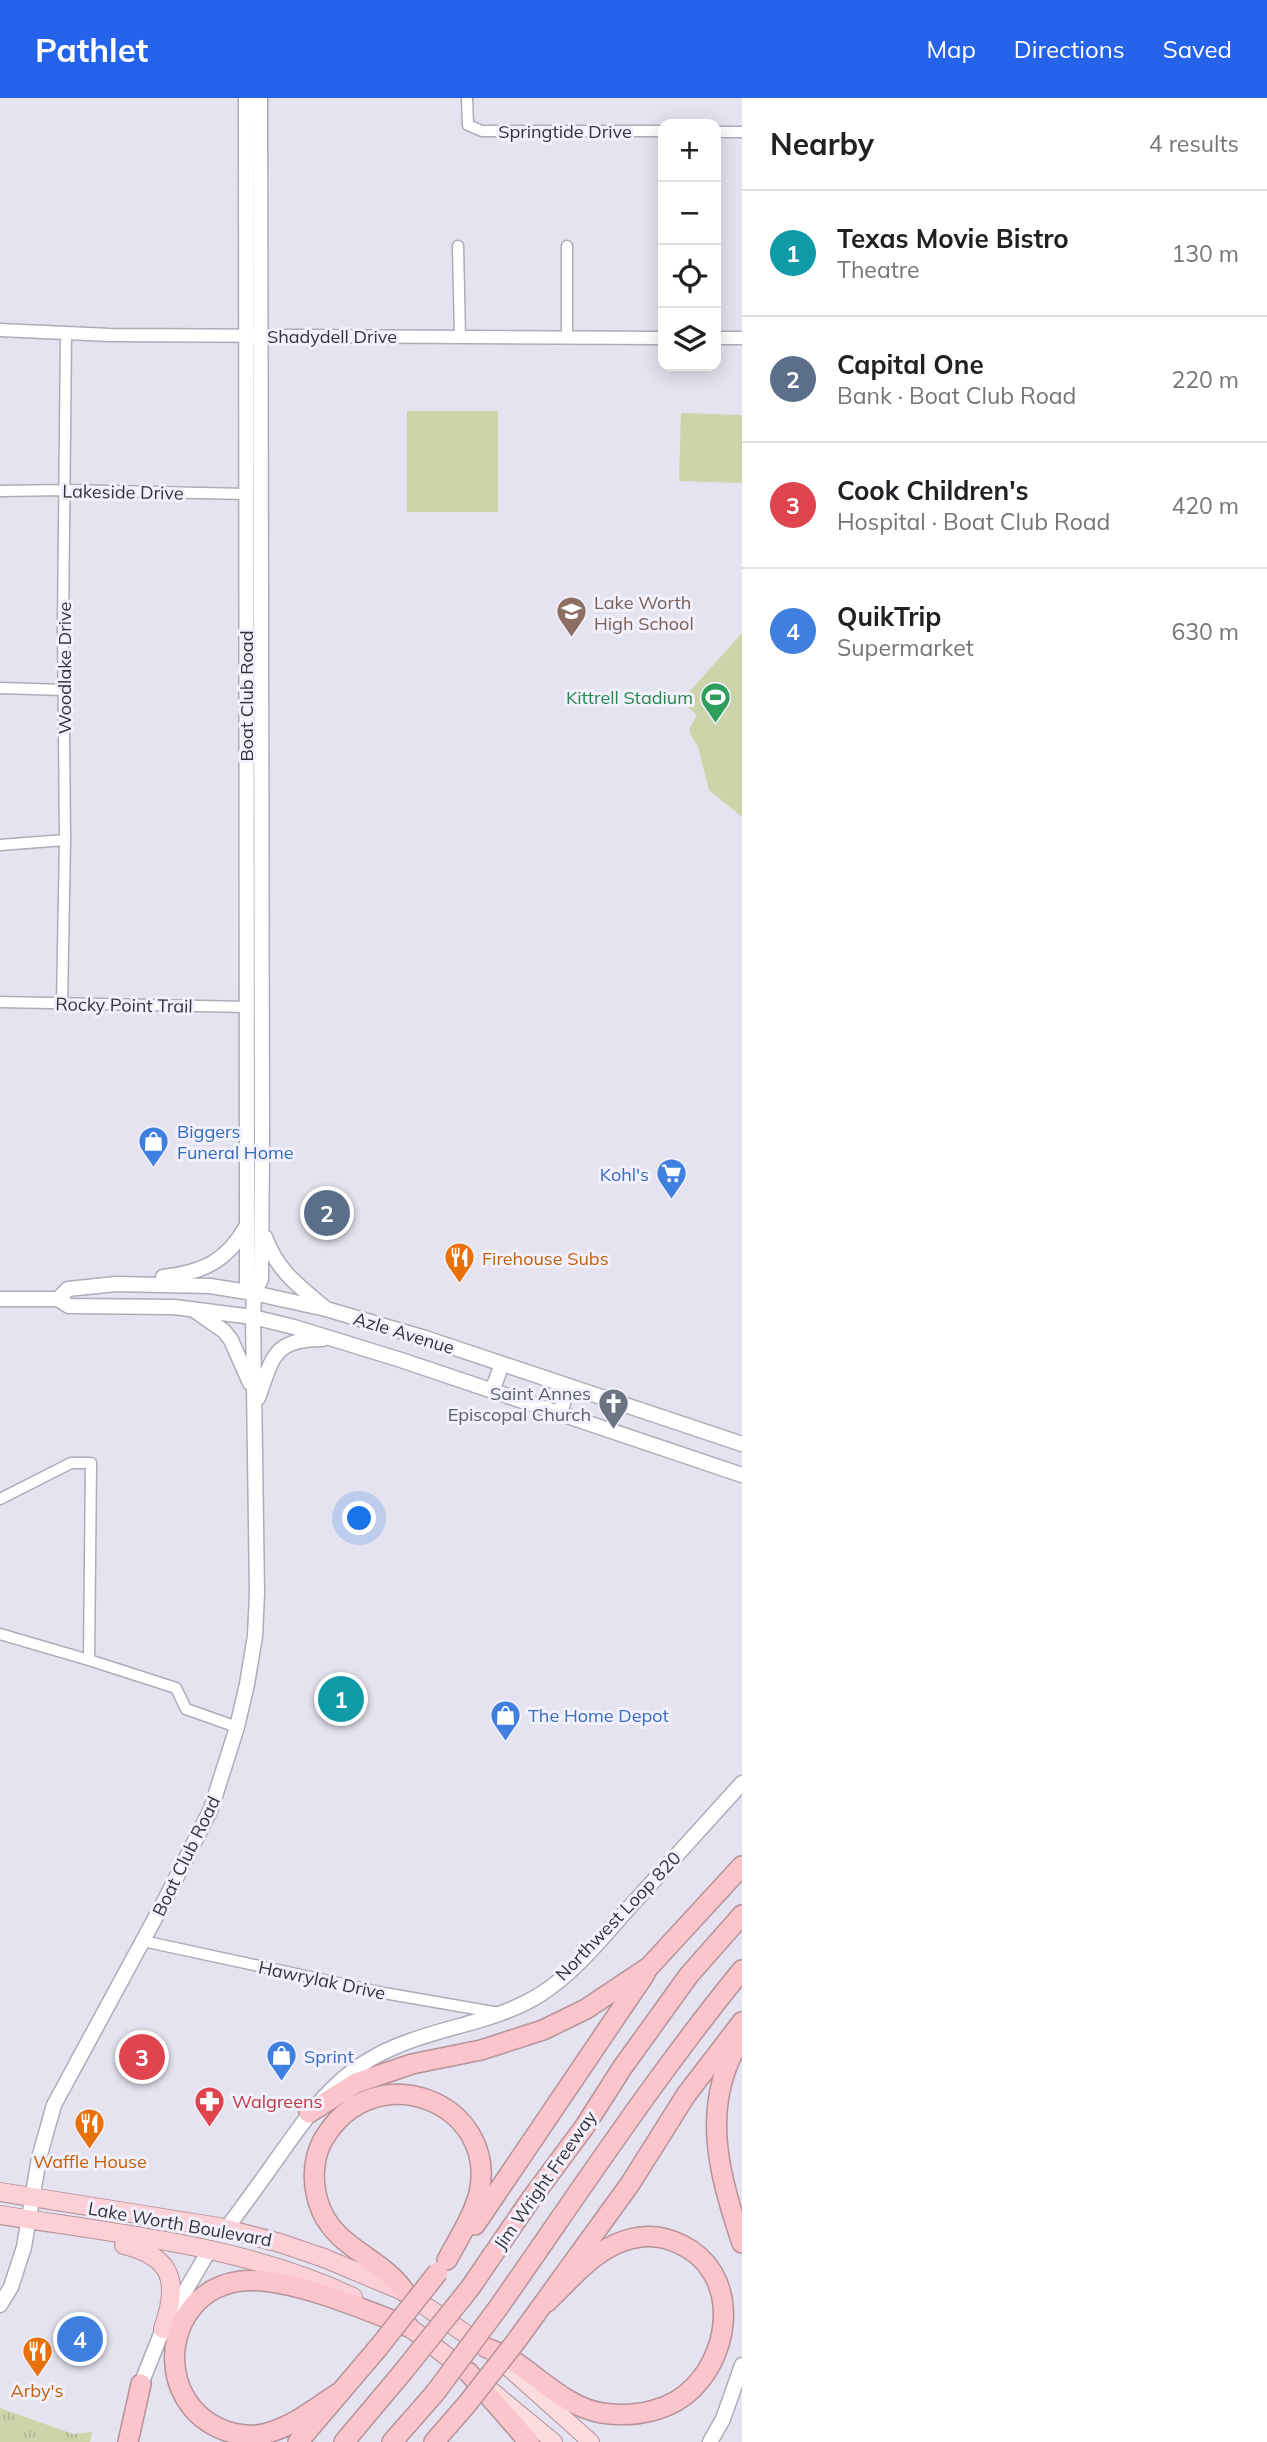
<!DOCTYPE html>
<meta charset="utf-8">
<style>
body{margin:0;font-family:Mulish,sans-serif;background:#f6f6f6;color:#202124}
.controls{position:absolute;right:21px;top:21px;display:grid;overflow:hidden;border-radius:14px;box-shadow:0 4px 18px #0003}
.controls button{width:63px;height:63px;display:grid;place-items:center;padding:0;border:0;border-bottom:2px solid #e0e0e0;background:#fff;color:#202124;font:35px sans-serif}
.you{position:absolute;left:360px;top:1421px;width:24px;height:24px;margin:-18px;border:5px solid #fff;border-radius:50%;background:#1a73e8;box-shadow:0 0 0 10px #1a73e833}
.badge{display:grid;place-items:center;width:46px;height:46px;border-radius:50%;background:#2563eb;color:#fff;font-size:23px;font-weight:700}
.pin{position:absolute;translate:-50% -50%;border:4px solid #fff;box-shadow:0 2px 7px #0006}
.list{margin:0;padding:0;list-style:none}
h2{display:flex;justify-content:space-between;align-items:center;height:91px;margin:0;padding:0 28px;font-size:30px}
h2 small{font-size:23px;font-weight:400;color:#757577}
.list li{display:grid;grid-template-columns:46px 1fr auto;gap:21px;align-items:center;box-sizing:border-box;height:126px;padding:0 28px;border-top:2px solid #e0e0e0}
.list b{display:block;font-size:26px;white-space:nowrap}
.list p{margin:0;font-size:23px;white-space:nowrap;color:#757577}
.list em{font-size:23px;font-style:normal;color:#757577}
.icon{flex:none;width:38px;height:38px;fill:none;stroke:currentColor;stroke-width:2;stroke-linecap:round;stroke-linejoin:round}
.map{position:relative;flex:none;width:742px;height:2344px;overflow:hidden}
header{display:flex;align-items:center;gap:42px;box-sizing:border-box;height:98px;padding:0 35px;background:#2563eb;color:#fff}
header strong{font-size:33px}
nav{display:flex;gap:38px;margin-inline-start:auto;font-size:24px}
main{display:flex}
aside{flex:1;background:#fff}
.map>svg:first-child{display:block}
.grass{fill:url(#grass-tufts)}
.green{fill:#ccd4a9}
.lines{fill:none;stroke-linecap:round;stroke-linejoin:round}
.minor-casing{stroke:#aeacb8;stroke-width:13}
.tertiary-casing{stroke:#aeacb8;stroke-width:15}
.secondary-casing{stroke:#aeacb8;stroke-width:17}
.primary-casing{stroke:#b69299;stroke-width:18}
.trunk-casing{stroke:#b69299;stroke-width:20}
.motorway-casing{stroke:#b69299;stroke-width:22}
.minor{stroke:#fff;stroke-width:10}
.tertiary{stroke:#fff;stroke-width:12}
.secondary{stroke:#fff;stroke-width:14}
.primary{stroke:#fddce0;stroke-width:16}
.trunk{stroke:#fcd0d6;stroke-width:18}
.motorway{stroke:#fcc5cc;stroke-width:19}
.motorway-bridge-casing{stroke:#b69299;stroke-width:22;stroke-linecap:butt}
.motorway-bridge{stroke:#fcc5cc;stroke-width:19}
.labels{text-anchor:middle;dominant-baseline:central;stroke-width:6;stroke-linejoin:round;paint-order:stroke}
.street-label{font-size:18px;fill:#353439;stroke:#f2f0fc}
.education-label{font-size:18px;fill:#785e54;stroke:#f2f0fc;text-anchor:start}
.leisure-label{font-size:18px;fill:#27864d;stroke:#f2f0fc;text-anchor:end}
.shop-label{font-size:18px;fill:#366cbe;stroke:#f2f0fc;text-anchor:start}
.food-label{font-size:18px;fill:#c56008;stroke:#f2f0fc}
.worship-label{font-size:18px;fill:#5b616d;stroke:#f2f0fc;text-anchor:end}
.health-label{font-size:18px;fill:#be3a42;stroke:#f2f0fc;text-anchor:start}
</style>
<header>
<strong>Pathlet</strong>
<nav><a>Map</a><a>Directions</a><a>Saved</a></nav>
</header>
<main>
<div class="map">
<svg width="742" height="2344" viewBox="0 0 742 2344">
<defs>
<pattern id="grass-tufts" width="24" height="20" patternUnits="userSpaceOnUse" patternTransform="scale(1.75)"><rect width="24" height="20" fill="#ccd4a9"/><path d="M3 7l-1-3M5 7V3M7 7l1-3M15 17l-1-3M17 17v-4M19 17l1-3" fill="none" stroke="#b0b792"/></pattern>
</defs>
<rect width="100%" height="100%" fill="#e4e3ef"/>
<path class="grass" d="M0,2310L73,2336L92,2334L90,2344H0Z"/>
<path class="green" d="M407,313H498V414H407Z
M681,315L742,317V385L679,383Z
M742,535V719L709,692L698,649L690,635V629L697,617L681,603Z"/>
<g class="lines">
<defs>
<path id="minor" d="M467,0L468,27L482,33H663
M716,34H742
M458,148L460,239
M567,148V239
M0,393L64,392L246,396
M0,590L64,592
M0,747L65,742
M0,904L248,909
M62,906L65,742L63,527L66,235
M0,1401L71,1365H91L89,1562
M0,1536L89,1562L176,1590L186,1611L237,1629
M143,1843L384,1895L499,1915"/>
<path id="tertiary" d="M0,232L110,237L663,240
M716,240H742"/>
<path id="secondary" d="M246,0L247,1127V1184L254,1195
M265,1139C278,1174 298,1187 325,1210
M163,1179C203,1174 226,1164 246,1129
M0,1201H58L69,1208L174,1209L253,1219L294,1229L401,1262L742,1377
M58,1201L68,1191L116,1186L210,1188L254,1195L326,1211L425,1240L742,1346
M194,1212L224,1233L231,1242L250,1285
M492,1293L502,1266
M258,1300C273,1259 273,1241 323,1241
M560,1315L568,1288
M226,2131C244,2107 262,2082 279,2058C313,2010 340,1971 397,1948C444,1928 497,1924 541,1896C575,1874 601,1841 628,1811C666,1769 704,1727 742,1685
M0,2207L11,2189L24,2149L39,2060L54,2007L166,1800L211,1711L237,1629L247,1586L255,1538L257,1495L253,1219L254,1195L261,1181L262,1051L260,0
M141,2286L163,2231L210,2151
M710,2344L723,2321L742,2267"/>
<path id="primary" d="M494,2257L591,2344
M491,2292L554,2344"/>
<path id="trunk" d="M0,2094L219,2129L280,2145L324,2160L405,2194L486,2250
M0,2117C119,2136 243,2147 353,2199
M124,2147C174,2159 179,2185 163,2231
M396,2222L409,2229L467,2274"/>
<path id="motorway" d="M739,1944C700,2008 719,2079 742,2145
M309,2015L356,1985L412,1966L481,1952L543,1932L586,1911L649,1869L742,1768
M475,2127L645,1876
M470,2190L531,2101L585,2028L622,1970L689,1877L742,1817
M405,2194C383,2161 339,2151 322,2114C312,2091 311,2064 323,2042C374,1954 499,2005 479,2095C473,2119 458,2141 447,2162
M498,2210C578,2096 654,1980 742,1872
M517,2242L630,2086L686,1997L742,1924
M487,2250C496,2254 507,2258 515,2264C542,2282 569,2310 602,2315C635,2320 672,2313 695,2288C733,2248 737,2174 682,2147C661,2136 638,2136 616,2146C589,2158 568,2184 547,2204
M468,2274L529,2344
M337,2296C315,2310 292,2329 267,2335C254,2339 239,2337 226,2333C150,2306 161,2193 241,2183C287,2178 366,2212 409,2229
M128,2344L141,2286
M298,2344L378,2250
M344,2344L402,2275
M392,2344L435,2295
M434,2344L467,2306"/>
</defs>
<use href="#minor" class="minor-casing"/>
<use href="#tertiary" class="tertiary-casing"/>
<use href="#secondary" class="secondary-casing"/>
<use href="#primary" class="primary-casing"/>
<use href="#trunk" class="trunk-casing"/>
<use href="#motorway" class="motorway-casing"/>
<use href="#minor" class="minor"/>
<use href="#tertiary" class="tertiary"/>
<use href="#secondary" class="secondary"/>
<use href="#primary" class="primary"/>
<use href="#trunk" class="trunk"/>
<use href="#motorway" class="motorway"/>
<defs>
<path id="motorway-bridge" d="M378,2250L438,2174
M402,2275L470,2190
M435,2295L498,2210
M467,2306L517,2242"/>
</defs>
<use href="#motorway-bridge" class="motorway-bridge-casing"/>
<use href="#motorway-bridge" class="motorway-bridge"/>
</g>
<defs>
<symbol id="school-pin" viewBox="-11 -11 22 30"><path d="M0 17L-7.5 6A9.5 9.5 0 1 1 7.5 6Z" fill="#8d6e63" stroke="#f2f0fc"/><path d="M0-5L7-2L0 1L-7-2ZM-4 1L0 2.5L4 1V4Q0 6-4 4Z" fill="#fff"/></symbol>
<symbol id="stadium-pin" viewBox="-11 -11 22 30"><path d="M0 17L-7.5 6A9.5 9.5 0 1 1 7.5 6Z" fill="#2e9e5b" stroke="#f2f0fc"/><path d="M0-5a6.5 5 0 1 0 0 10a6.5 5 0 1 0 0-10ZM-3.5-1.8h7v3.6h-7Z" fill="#fff"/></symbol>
<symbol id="shop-pin" viewBox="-11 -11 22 30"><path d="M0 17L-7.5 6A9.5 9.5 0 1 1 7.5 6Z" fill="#3f7fe0" stroke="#f2f0fc"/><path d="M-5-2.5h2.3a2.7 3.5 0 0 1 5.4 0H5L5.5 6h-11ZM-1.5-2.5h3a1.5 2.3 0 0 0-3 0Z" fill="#fff"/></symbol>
<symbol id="supermarket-pin" viewBox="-11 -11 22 30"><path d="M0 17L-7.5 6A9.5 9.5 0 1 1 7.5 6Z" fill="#3f7fe0" stroke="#f2f0fc"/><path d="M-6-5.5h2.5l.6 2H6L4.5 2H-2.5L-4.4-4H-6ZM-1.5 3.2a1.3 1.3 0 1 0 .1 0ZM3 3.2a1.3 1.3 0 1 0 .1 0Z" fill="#fff"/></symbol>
<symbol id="restaurant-pin" viewBox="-11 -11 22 30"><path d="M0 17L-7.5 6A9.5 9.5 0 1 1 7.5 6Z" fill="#e8710a" stroke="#f2f0fc"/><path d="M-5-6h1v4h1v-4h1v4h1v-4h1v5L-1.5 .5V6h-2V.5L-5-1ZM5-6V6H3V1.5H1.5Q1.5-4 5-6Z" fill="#fff"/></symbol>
<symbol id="church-pin" viewBox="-11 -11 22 30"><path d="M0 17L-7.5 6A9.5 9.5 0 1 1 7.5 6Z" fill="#6b7280" stroke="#f2f0fc"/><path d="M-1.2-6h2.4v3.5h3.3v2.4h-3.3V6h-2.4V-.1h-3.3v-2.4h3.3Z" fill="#fff"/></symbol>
<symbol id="pharmacy-pin" viewBox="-11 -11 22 30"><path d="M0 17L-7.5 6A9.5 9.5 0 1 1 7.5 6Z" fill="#e0444e" stroke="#f2f0fc"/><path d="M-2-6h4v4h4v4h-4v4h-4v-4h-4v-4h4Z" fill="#fff"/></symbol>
</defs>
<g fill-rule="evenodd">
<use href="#school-pin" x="554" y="496" width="35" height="47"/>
<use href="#stadium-pin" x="698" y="582" width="35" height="47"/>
<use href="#shop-pin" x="136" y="1026" width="35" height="47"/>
<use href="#supermarket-pin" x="654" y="1058" width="35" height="47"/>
<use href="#restaurant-pin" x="442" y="1142" width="35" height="47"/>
<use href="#church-pin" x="596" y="1288" width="35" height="47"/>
<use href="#shop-pin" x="488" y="1600" width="35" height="47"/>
<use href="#shop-pin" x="264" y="1940" width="35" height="47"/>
<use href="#pharmacy-pin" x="192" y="1986" width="35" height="47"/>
<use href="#restaurant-pin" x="72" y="2008" width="35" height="47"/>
<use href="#restaurant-pin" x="20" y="2236" width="35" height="47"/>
</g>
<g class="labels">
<g class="street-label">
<text x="565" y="33">Springtide Drive</text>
<text x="332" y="238">Shadydell Drive</text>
<text transform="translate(123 394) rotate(1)">Lakeside Drive</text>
<text transform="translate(64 570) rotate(-90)">Woodlake Drive</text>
<text transform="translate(246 598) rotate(-90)">Boat Club Road</text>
<text transform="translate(124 907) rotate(1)">Rocky Point Trail</text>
<text transform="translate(404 1235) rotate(17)">Azle Avenue</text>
<text transform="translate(186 1758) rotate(-64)">Boat Club Road</text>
<text transform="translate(618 1818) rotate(-46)">Northwest Loop 820</text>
<text transform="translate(322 1882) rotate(12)">Hawrylak Drive</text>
<text transform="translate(545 2082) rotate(-55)">Jim Wright Freeway</text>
<text transform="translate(180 2126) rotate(10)">Lake Worth Boulevard</text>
</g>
<g class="education-label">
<text x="594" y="504">Lake Worth<tspan x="594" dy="21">High School</tspan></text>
</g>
<g class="leisure-label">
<text x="693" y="599">Kittrell Stadium</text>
</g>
<g class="shop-label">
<text x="177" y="1033">Biggers<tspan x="177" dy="21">Funeral Home</tspan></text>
<text x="649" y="1076" text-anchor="end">Kohl's</text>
<text x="528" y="1617">The Home Depot</text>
<text x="304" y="1958">Sprint</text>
</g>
<g class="food-label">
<text x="482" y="1160" text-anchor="start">Firehouse Subs</text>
<text x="90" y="2063">Waffle House</text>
<text x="37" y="2292">Arby's</text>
</g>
<g class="worship-label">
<text x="591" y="1295">Saint Annes<tspan x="591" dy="21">Episcopal Church</tspan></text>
</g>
<g class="health-label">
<text x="232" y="2003">Walgreens</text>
</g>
</g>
</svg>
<div class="controls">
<button>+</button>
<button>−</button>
<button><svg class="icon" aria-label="locate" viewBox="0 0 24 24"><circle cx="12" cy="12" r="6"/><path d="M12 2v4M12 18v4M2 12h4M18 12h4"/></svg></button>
<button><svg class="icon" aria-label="layers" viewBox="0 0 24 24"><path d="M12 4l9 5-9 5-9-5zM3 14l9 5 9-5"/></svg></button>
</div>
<div class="you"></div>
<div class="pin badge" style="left:341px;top:1601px;background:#0f9aa8">1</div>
<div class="pin badge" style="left:327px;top:1115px;background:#5c6f8a">2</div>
<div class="pin badge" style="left:142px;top:1959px;background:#e0444e">3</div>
<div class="pin badge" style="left:80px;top:2241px;background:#3f7fe0">4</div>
</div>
<aside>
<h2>Nearby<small>4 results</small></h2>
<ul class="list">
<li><span class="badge" style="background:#0f9aa8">1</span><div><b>Texas Movie Bistro</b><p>Theatre</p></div><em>130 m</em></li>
<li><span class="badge" style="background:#5c6f8a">2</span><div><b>Capital One</b><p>Bank · Boat Club Road</p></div><em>220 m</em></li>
<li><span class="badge" style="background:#e0444e">3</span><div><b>Cook Children's</b><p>Hospital · Boat Club Road</p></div><em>420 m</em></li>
<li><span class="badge" style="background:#3f7fe0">4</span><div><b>QuikTrip</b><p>Supermarket</p></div><em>630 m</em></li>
</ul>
</aside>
</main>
